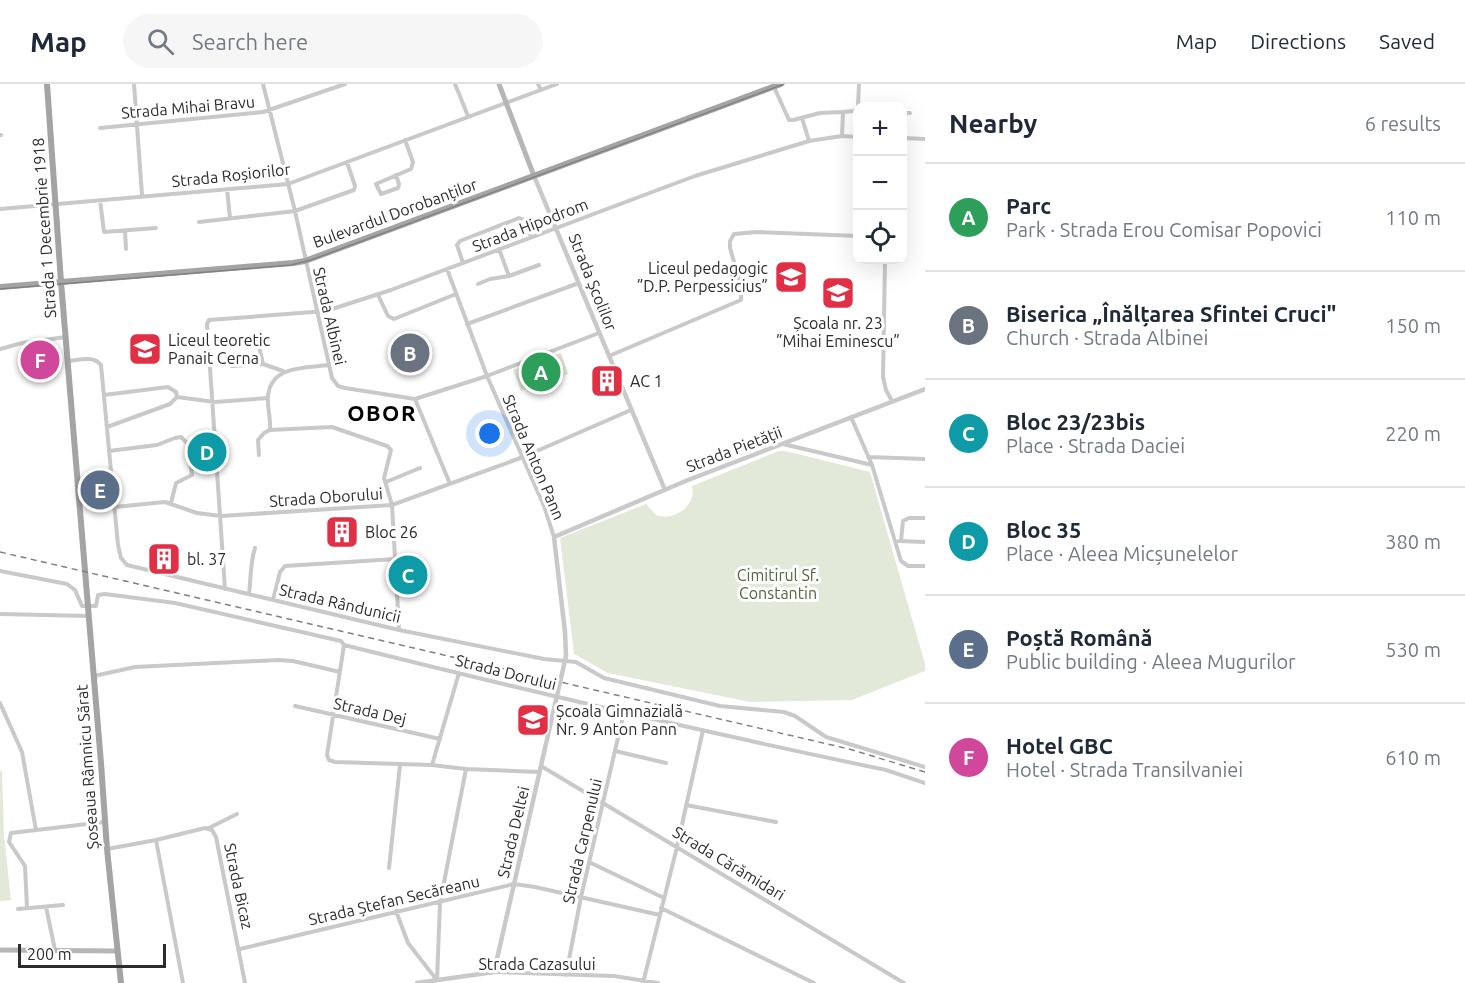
<!DOCTYPE html>
<meta charset="utf-8">
<style>
body{margin:0;font-family:Ubuntu,sans-serif;background:#f6f6f7;color:#1f2937}
.controls{position:absolute;right:18px;top:18px;display:grid;overflow:hidden;border-radius:12px;box-shadow:0 6px 24px #0002}
.controls button{width:54px;height:54px;display:grid;place-items:center;padding:0;border:0;border-bottom:2px solid #e0e1e3;background:#fff;color:#1f2937;font:30px sans-serif}
.scale{position:absolute;left:18px;bottom:15px;width:148px;box-sizing:border-box;padding-left:6px;border:3px solid #2c2c2c;border-top:0;font-size:16px;line-height:21px;white-space:nowrap;color:#2c2c2c;-webkit-text-stroke:4px #fff;paint-order:stroke}
.you{position:absolute;left:490px;top:350px;width:21px;height:21px;margin:-15px;border:4px solid #fff;border-radius:50%;background:#1a73e8;box-shadow:0 0 0 9px #1a73e833}
.badge{display:grid;place-items:center;width:39px;height:39px;border-radius:50%;background:#e12f46;color:#fff;font-size:20px;font-weight:700}
.pin{position:absolute;translate:-50% -50%;border:3px solid #fff;box-shadow:0 2px 6px #0006}
.list{margin:0;padding:0;list-style:none}
h2{display:flex;justify-content:space-between;align-items:center;height:78px;margin:0;padding:0 24px;font-size:26px}
h2 small{font-size:20px;font-weight:400;color:#747a83}
.list li{display:grid;grid-template-columns:39px 1fr auto;gap:18px;align-items:center;box-sizing:border-box;height:108px;padding:0 24px;border-top:2px solid #e0e1e3}
.list b{display:block;font-size:22px;white-space:nowrap}
.list p{margin:0;font-size:20px;white-space:nowrap;color:#747a83}
.list em{font-size:20px;font-style:normal;color:#747a83}
.icon{flex:none;width:33px;height:33px;fill:none;stroke:currentColor;stroke-width:2;stroke-linecap:round;stroke-linejoin:round}
.map{position:relative;flex:none;width:925px;height:899px;overflow:hidden}
header{display:flex;align-items:center;gap:36px;box-sizing:border-box;height:84px;padding:0 30px;background:#fff;border-bottom:2px solid #e0e1e3}
header strong{font-size:28px}
nav{display:flex;gap:33px;margin-inline-start:auto;font-size:21px}
.search{width:420px;height:54px;background:#f6f6f7;display:flex;align-items:center;gap:15px;box-sizing:border-box;padding:0 21px;border-radius:33px;color:#747a83;font-size:22px}
main{display:flex}
aside{flex:1;background:#fff}
.map>svg:first-child{display:block}
.green{fill:#e3e9d9}
.lines{fill:none;stroke-linecap:round;stroke-linejoin:round}
.minor{stroke:#c9c9c9;stroke-width:4}
.tertiary{stroke:#c9c9c9;stroke-width:4.5}
.secondary{stroke:#b6b6b6;stroke-width:5}
.primary{stroke:#a4a4a4;stroke-width:6}
.tram{stroke:#818181;stroke-width:1.5}
.rail{stroke:#818181;stroke-width:1.5;stroke-dasharray:6 4.5;stroke-linecap:butt}
.labels{text-anchor:middle;dominant-baseline:central;stroke-width:6;stroke-linejoin:round;paint-order:stroke}
.street-label{font-size:16px;fill:#2c2c2c;stroke:#fff}
.poi-label{font-size:16px;fill:#2c2c2c;stroke:#fff;text-anchor:start}
.park-label{font-size:16px;fill:#51663b;stroke:#fff}
.district-label{font-size:22px;font-weight:bold;letter-spacing:1.5px;fill:#000;stroke:#fff}
</style>
<header>
<strong>Map</strong>
<div class="search"><svg class="icon" aria-label="search" viewBox="0 0 24 24"><circle cx="10" cy="10" r="6"/><path d="M15 15l6 6"/></svg>Search here</div>
<nav><a>Map</a><a>Directions</a><a>Saved</a></nav>
</header>
<main>
<div class="map">
<svg width="925" height="899" viewBox="0 0 925 899">
<rect width="100%" height="100%" fill="#fff"/>
<path class="green" d="M561,269L568,290L521,307L513,286Z
M779,367H786L870,388L925,580V587L852,616L750,618L608,589L574,570L560,454L646,420L656,431C673,438 697,422 692,402Z
M0,687H2L4,751L11,816L0,817Z"/>
<g class="lines">
<path class="minor" d="M134,0L142,111
M263,0L295,127L332,294L338,302L345,304L415,315
M455,0L468,32
M538,0L541,6
M774,3L789,36H793L820,29L843,28
M858,22L859,0
M902,29H910
M802,34L809,57
M100,44L263,28L345,0
M0,51H1
M842,52L843,28L854,27L858,23
M902,54L925,55
M396,91L399,100L398,104L381,110L376,100L411,85L413,78L405,56
M227,105L230,134
M100,116L104,148L156,144
M0,125L288,100L557,0
M199,138L295,127L354,106L355,102L347,78
M125,147L126,165
M499,165L509,192
M885,176L883,293L886,306L892,317
M463,179L457,161L460,157L519,134L524,136L531,153
M447,185L487,292L544,422L554,453
M478,200L490,195L509,192L539,181
M378,211L388,232L394,235L456,210
M467,240L579,199
M208,260L258,258L263,280
M0,265L22,259L66,253
M609,272L741,216V202L730,164V157L734,150L756,148L858,152
M68,277C80,276 93,271 101,281L118,461L121,474L127,481L399,546L544,575L576,578L604,594L720,622L784,628L795,632L826,653L925,683
M329,281C306,284 271,281 268,312C267,323 271,335 270,346L332,343L387,362L391,366L384,394L392,421L399,545
M232,282L263,280L283,287
M104,311L168,303L176,308L177,313L170,320L107,343
M177,313L215,318L268,314
M415,315L487,292L599,249
M415,315L450,400
M851,333L872,381L901,477L908,482H925
M783,360L872,381
M109,367L157,361L175,354L181,353L188,360L192,391L176,399L171,419
M259,371L258,356L264,349L270,346
M869,373L925,375
M386,398L420,384
M115,423L165,418L197,429L221,432L392,421L523,373L631,326
M899,457L925,458
M901,457L903,437L909,434H925
M0,487L67,500L75,506L82,522H96L98,511L105,510L175,519L341,557L344,561C524,606 704,648 886,686L925,699
M225,505L207,240L209,236L326,227L391,206L695,92L809,57L842,52L858,53
M249,510C251,495 250,479 255,464
M273,516L280,488L285,482L395,475
M0,530L89,532
M344,561L327,671L329,676L335,678L432,681L466,685L539,688
M94,592L135,583L278,576L293,577L340,588
M0,619L22,668L36,746
M295,622L440,655
M615,667L666,679
M432,681L459,589
M541,682L904,899
M686,721L776,738
M209,744L237,730
M156,756L183,899
M107,765L156,756L205,744L212,746L216,753L245,899
M589,778L664,814
M389,784L400,681
M46,823L55,866
M27,824L25,782L9,758L11,749L104,738
M661,824L814,899
M18,825L63,821
M396,827L408,859L436,895
M240,865L514,800L535,803L660,831
M494,888L614,892L658,899
M566,891L581,813L624,628
M437,896L440,819L466,685
M643,899L677,763L703,646"/>
<path class="tertiary" d="M534,92L665,406
M417,899L494,888L566,572L565,548L554,453L688,396L925,305"/>
<path class="secondary" d="M499,0L534,92
M0,866L117,867"/>
<path class="primary" d="M47,0L61,198L101,679L107,765L121,899
M0,203L293,179L305,177L781,0"/>
<path class="tram" d="M0,205L291,181L311,176L784,0"/>
<path class="rail" d="M0,468L849,665L925,688"/>
</g>
<defs>
<symbol id="university-square" viewBox="-11 -11 22 22"><rect x="-9" y="-9" width="18" height="18" rx="4" fill="#e12f46" stroke="#fff"/><path d="M0-5L7-2L0 1L-7-2ZM-4 1L0 2.5L4 1V4Q0 6-4 4Z" fill="#fff"/></symbol>
<symbol id="school-square" viewBox="-11 -11 22 22"><rect x="-9" y="-9" width="18" height="18" rx="4" fill="#e12f46" stroke="#fff"/><path d="M0-5L7-2L0 1L-7-2ZM-4 1L0 2.5L4 1V4Q0 6-4 4Z" fill="#fff"/></symbol>
<symbol id="building-square" viewBox="-11 -11 22 22"><rect x="-9" y="-9" width="18" height="18" rx="4" fill="#e12f46" stroke="#fff"/><path d="M-4-6H4V6H1V3H-1V6H-4ZM-2.5-4.3h1.7v1.8h-1.7ZM.8-4.3h1.7v1.8H.8ZM-2.5-1h1.7V.8h-1.7ZM.8-1h1.7V.8H.8Z" fill="#fff"/></symbol>
</defs>
<g fill-rule="evenodd">
<use href="#university-square" x="772" y="174" width="38" height="38"/>
<use href="#school-square" x="819" y="190" width="38" height="38"/>
<use href="#university-square" x="126" y="246" width="38" height="38"/>
<use href="#building-square" x="588" y="278" width="38" height="38"/>
<use href="#building-square" x="323" y="429" width="38" height="38"/>
<use href="#building-square" x="145" y="456" width="38" height="38"/>
<use href="#school-square" x="514" y="617" width="38" height="38"/>
</g>
<g class="labels">
<g class="street-label">
<text transform="translate(188 23) rotate(-5)">Strada Mihai Bravu</text>
<text transform="translate(231 91) rotate(-6)">Strada Roșiorilor</text>
<text transform="translate(395 129) rotate(-20)">Bulevardul Dorobanților</text>
<text transform="translate(530 141) rotate(-21)">Strada Hipodrom</text>
<text transform="translate(44 144) rotate(-94)">Strada 1 Decembrie 1918</text>
<text transform="translate(593 198) rotate(68)">Strada Școlilor</text>
<text transform="translate(330 232) rotate(77)">Strada Albinei</text>
<text transform="translate(734 365) rotate(-21)">Strada Pietății</text>
<text transform="translate(534 373) rotate(67)">Strada Anton Pann</text>
<text transform="translate(326 413) rotate(-4)">Strada Oborului</text>
<text transform="translate(340 519) rotate(13)">Strada Rândunicii</text>
<text transform="translate(506 588) rotate(14)">Strada Dorului</text>
<text transform="translate(370 627) rotate(13)">Strada Dej</text>
<text transform="translate(87 683) rotate(-94)">Șoseaua Râmnicu Sărat</text>
<text transform="translate(513 748) rotate(-77)">Strada Deltei</text>
<text transform="translate(582 757) rotate(-77)">Strada Carpenului</text>
<text transform="translate(729 779) rotate(31)">Strada Cărămidari</text>
<text transform="translate(239 802) rotate(78)">Strada Bicaz</text>
<text transform="translate(394 816) rotate(-13)">Strada Ștefan Secăreanu</text>
<text x="537" y="880">Strada Cazasului</text>
</g>
<g class="poi-label">
<text x="768" y="184" text-anchor="end">Liceul pedagogic<tspan x="768" dy="18">”D.P. Perpessicius”</tspan></text>
<text x="838" y="239" text-anchor="middle">Școala nr. 23<tspan x="838" dy="18">”Mihai Eminescu”</tspan></text>
<text x="168" y="256">Liceul teoretic<tspan x="168" dy="18">Panait Cerna</tspan></text>
<text x="630" y="297">AC 1</text>
<text x="365" y="448">Bloc 26</text>
<text x="187" y="475">bl. 37</text>
<text x="556" y="627">Școala Gimnazială<tspan x="556" dy="18">Nr. 9 Anton Pann</tspan></text>
</g>
<g class="park-label">
<text x="778" y="491">Cimitirul Sf.<tspan x="778" dy="18">Constantin</tspan></text>
</g>
<g class="district-label">
<text x="382" y="328">OBOR</text>
</g>
</g>
</svg>
<div class="controls">
<button>+</button>
<button>−</button>
<button><svg class="icon" aria-label="locate" viewBox="0 0 24 24"><circle cx="12" cy="12" r="6"/><path d="M12 2v4M12 18v4M2 12h4M18 12h4"/></svg></button>
</div>
<div class="scale">200 m</div>
<div class="you"></div>
<div class="pin badge" style="left:541px;top:288px;background:#2e9e5b">A</div>
<div class="pin badge" style="left:410px;top:269px;background:#6b7280">B</div>
<div class="pin badge" style="left:408px;top:491px;background:#0f9aa8">C</div>
<div class="pin badge" style="left:207px;top:368px;background:#0f9aa8">D</div>
<div class="pin badge" style="left:100px;top:406px;background:#5c6f8a">E</div>
<div class="pin badge" style="left:40px;top:276px;background:#d1479c">F</div>
</div>
<aside>
<h2>Nearby<small>6 results</small></h2>
<ul class="list">
<li><span class="badge" style="background:#2e9e5b">A</span><div><b>Parc</b><p>Park · Strada Erou Comisar Popovici</p></div><em>110 m</em></li>
<li><span class="badge" style="background:#6b7280">B</span><div><b>Biserica „Înălțarea Sfintei Cruci&quot;</b><p>Church · Strada Albinei</p></div><em>150 m</em></li>
<li><span class="badge" style="background:#0f9aa8">C</span><div><b>Bloc 23/23bis</b><p>Place · Strada Daciei</p></div><em>220 m</em></li>
<li><span class="badge" style="background:#0f9aa8">D</span><div><b>Bloc 35</b><p>Place · Aleea Micșunelelor</p></div><em>380 m</em></li>
<li><span class="badge" style="background:#5c6f8a">E</span><div><b>Poștă Română</b><p>Public building · Aleea Mugurilor</p></div><em>530 m</em></li>
<li><span class="badge" style="background:#d1479c">F</span><div><b>Hotel GBC</b><p>Hotel · Strada Transilvaniei</p></div><em>610 m</em></li>
</ul>
</aside>
</main>
